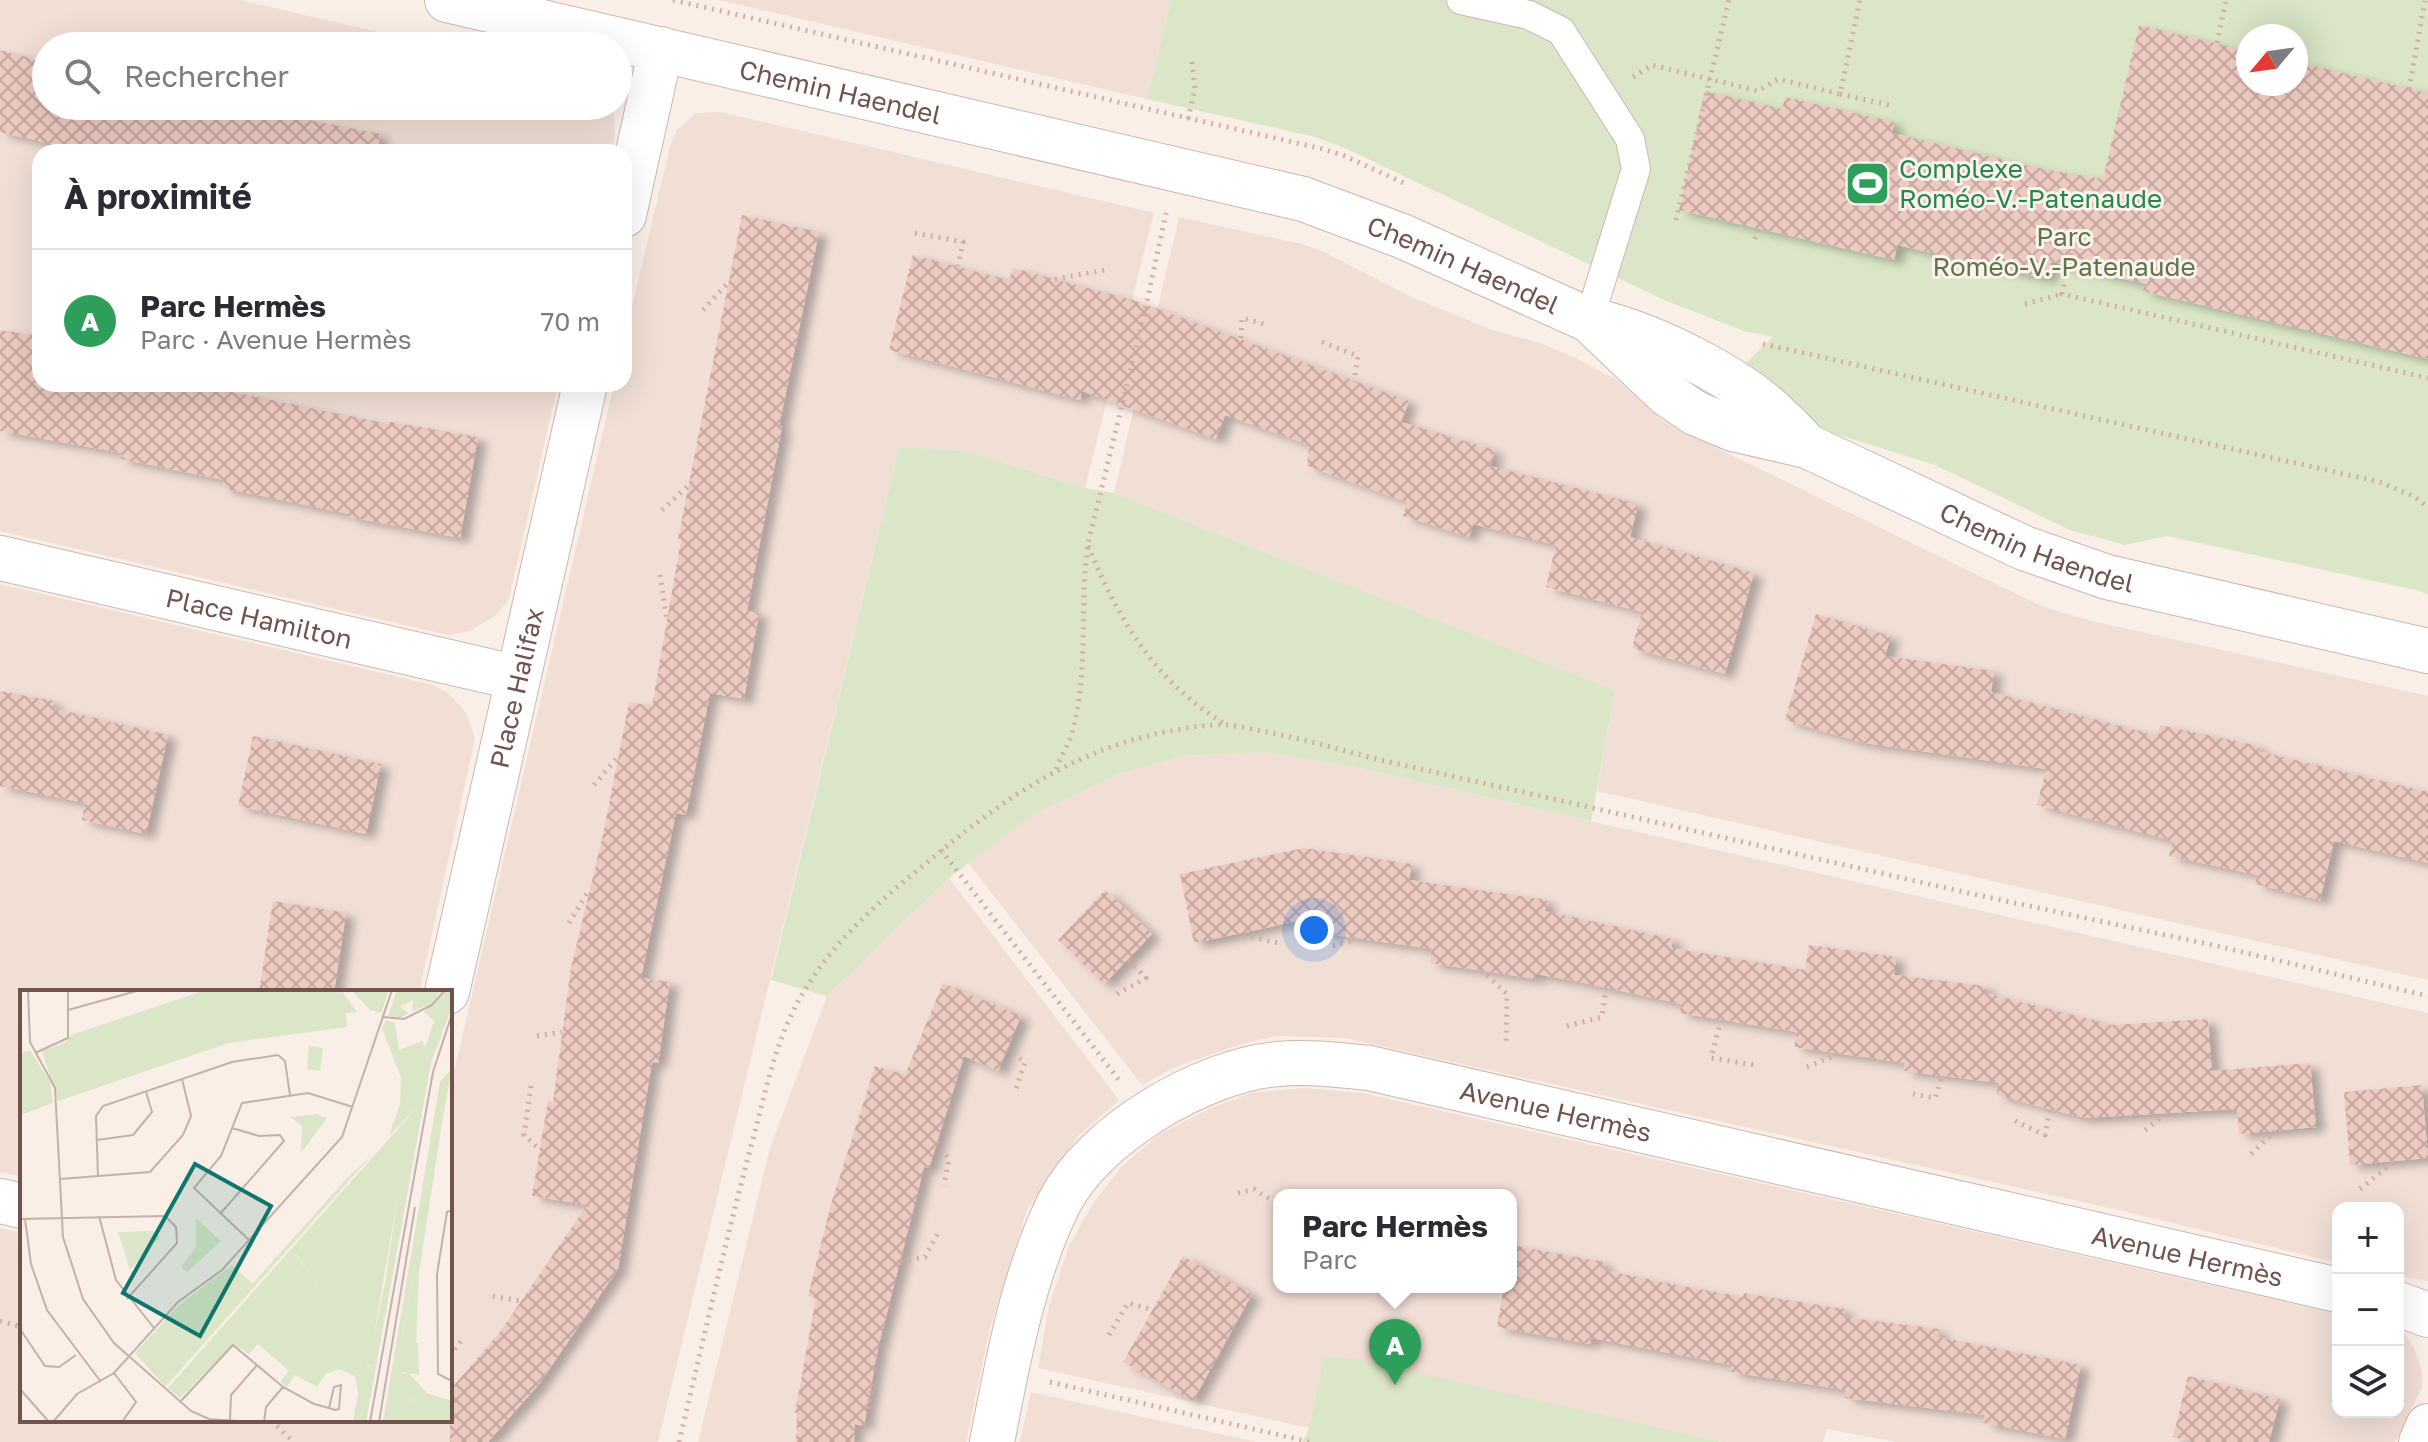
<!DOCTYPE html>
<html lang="fr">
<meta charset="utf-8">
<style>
body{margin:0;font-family:"Golos Text",sans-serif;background:#f7f7f7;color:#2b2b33}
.controls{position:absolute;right:24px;bottom:24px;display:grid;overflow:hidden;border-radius:16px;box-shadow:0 8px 32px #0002}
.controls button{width:72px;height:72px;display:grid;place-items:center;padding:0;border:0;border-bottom:2px solid #e1e1e2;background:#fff;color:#2b2b33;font:40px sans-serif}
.compass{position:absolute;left:2236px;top:24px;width:72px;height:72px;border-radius:50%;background:#fff;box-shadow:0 8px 32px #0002;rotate:241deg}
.you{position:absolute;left:1314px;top:930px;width:28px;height:28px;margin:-20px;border:6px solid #fff;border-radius:50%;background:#1a73e8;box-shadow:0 0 0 12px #1a73e833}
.badge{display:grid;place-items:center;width:52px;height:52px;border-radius:50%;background:#db2777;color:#fff;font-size:26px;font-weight:700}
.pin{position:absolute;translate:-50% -66px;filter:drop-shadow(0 2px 4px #0008)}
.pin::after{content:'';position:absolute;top:42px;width:28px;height:24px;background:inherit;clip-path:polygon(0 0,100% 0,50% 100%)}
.popup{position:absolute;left:1273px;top:1189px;width:244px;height:104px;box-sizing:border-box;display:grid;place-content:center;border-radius:16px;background:#fff;filter:drop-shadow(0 2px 6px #0005);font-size:26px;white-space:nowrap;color:#7c7c81}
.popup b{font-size:30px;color:#2b2b33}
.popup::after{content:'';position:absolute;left:50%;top:100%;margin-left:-16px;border:16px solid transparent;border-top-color:#fff}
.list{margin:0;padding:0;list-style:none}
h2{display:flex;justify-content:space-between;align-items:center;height:104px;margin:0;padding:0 32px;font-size:34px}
h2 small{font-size:26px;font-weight:400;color:#7c7c81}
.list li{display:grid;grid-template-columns:52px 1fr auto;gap:24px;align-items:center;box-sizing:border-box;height:144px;padding:0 32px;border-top:2px solid #e1e1e2}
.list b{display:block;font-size:30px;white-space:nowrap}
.list p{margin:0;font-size:26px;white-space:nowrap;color:#7c7c81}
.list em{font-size:26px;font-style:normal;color:#7c7c81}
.icon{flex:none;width:44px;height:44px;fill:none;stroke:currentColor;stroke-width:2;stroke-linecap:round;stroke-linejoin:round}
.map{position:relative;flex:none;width:2428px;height:1442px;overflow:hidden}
.search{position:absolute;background:#fff;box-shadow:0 8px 32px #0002;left:32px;top:32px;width:600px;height:88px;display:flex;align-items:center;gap:20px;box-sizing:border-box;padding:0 28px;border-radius:44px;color:#7c7c81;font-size:30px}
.panel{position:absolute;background:#fff;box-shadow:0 8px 32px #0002;left:32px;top:144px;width:600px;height:248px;border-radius:24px}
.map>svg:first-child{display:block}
.residential{fill:#f1dfd6;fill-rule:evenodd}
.green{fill:#dae6c7;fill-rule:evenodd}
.building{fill:url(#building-cross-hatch);filter:url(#shadow)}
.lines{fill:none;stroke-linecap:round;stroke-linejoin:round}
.lane-casing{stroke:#cdb7b1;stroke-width:30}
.street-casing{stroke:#cdb7b1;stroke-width:46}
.path{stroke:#d2ada4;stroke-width:5;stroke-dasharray:2 6;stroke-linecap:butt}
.lane{stroke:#fff;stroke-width:28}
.street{stroke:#fff;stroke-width:44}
.labels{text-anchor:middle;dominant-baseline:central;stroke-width:6;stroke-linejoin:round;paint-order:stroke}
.street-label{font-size:26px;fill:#71534e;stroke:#fdf3ed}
.leisure-label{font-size:26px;fill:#27864d;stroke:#fdf3ed;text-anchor:start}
.park-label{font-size:26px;fill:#5e7647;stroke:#fdf3ed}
.inset-road{fill:none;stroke:#c3b1aa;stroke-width:2}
.view{fill:#0f766e;fill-opacity:0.15;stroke:#0f766e;stroke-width:4}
.inset-edge{fill:none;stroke:#71534e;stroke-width:4}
</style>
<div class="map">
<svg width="2428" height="1442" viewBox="0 0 2428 1442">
<defs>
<pattern id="building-cross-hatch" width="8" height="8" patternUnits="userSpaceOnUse" patternTransform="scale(2)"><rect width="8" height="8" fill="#edcac1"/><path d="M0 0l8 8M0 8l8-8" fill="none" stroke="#c4a79f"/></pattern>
<filter id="shadow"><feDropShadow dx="9" dy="5" stdDeviation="4" flood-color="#0004"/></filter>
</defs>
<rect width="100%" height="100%" fill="#faefe7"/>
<path class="residential" d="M0,0H240L439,46H46V106H613L615,134L611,152H40V384H558L509,599L495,616L470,631L448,635L0,531Z
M719,0H1171L1147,99Z
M721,112L1154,213L1085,488L965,451L899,447L658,1442H0V1228L22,1233V1420H450V1089L614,384H624V341L670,146L677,130L696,113Z
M1179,217L1302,244L1324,252L1412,297L1492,330L1537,342L1576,358L1617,380L1662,420L1684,432L2041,606L2092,621L2428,696V980L1597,791L1615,690L1114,493Z
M0,584L433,685L448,693L467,714L475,739L419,992H22V1177L0,1172Z
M1262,752L1351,766L2428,1013V1281L2398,1276V1208H2338V1263L2119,1210L1344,1038L1277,1036L1238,1045L1173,1068L1142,1085L968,863L1034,814L1119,774L1183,756Z
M949,878L1119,1100L1078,1136L1027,1210L990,1328L966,1442H698L770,1148L827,996Z
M1303,1088L1363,1093L2338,1314V1412H2398V1330L2404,1333L2414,1348L2422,1371V1388L2395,1442H1896L1827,1429L1823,1442H1722L1324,1356L1309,1428L1038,1368L1049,1306L1069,1246L1092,1205L1122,1166L1160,1134L1211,1108L1251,1093ZM1279,1195H1511V1287H1279Z
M1031,1392L1257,1442H1020Z"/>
<path class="green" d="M1171,0H2428V595L2420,591L2167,536L2125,545L2070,530L1935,465L1836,434L1797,415L1742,367L1773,337L1744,331L1664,300L1347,149L1315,137L1147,99ZM2248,36H2296V84H2248Z
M899,447L965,451L1085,488L1114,493L1615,690L1591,821L1351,766L1262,752L1183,756L1119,774L1034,814L949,878L827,996L771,980Z
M1324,1356L1357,1359L1722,1442H1302L1309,1428Z"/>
<path class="building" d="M2139,25L2248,51V84H2296V62L2428,93V359L2142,291L2146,284L2051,262L2048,279L1897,245L1894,260L1679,210L1705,91L1782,109L1785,97L1894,122L1892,133L2048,170L2103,179Z
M0,50L46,62V106H295L293,117L380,134L378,152H85L0,132Z
M742,215L819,232L779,426L782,427L747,611L759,613L744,699L710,693L686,815L676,813L641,978L670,982L658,1063L652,1062L618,1269L539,1384L488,1442H450V1390L500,1332L587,1205L532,1196L548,1101L553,1102L571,968L603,835L629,702L652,706L681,540L678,539Z
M913,255L1009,280L1013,268L1133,300L1409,401L1401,422L1495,450L1490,466L1638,504L1630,537L1754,573L1725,674L1632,648L1642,612L1546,587L1556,545L1473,524L1469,537L1403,516L1407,502L1307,466L1309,445L1225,415L1216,439L1082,391L1080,400L889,350Z
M0,330L40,336V384H192L389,424L390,422L478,437L460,538L349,517V514L222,488L224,480L121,459L122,453L0,431Z
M1816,614L1891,636L1885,656L1994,671L1991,692L2158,736L2160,725L2259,746L2258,751L2428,792V863L2334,841L2320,900L2255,884L2258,875L2169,856L2173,841L2037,805L2046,769L1864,743L1785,720Z
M0,691L54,701L52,708L168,735L146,834L82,820L85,803L0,786Z
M253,736L381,764L366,834L238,806Z
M1304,848L1412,864L1409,880L1547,900L1545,911L1673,939L1671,948L1805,970L1809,945L1896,957L1894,975L1986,986V993L2112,1025L2208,1019L2212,1071L2310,1063L2316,1127L2239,1134L2237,1109L2084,1118L1996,1095L1999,1083L1904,1071L1905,1063L1794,1047L1797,1032L1680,1013L1681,1004L1575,981L1536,974V979L1430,963L1432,949L1319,933L1322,916L1194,943L1180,874Z
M1105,890L1152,934L1104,984L1058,940Z
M273,901L346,913L334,992H259Z
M943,983L1021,1016L998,1071L964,1056L929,1168L924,1167L878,1348L864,1426L855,1424L854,1442H796L797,1413H795L816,1298L808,1296L831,1204L875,1066L905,1075Z
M2422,1085L2428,1158L2350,1165L2344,1092Z
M1511,1245L1604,1262L1603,1270L1682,1286L1743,1297L1744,1293L1844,1309L1843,1317L1939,1329L1938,1337L2081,1365L2065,1439L1983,1423L1985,1415L1845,1398L1846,1390L1731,1372L1732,1365L1591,1338L1590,1344L1497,1327L1504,1287H1511Z
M1183,1256L1252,1294L1193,1401L1123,1362Z
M2188,1376L2280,1399L2269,1442H2193L2173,1437Z"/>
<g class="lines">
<defs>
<path id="lane" d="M1461,0L1529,15L1561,31L1630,139L1636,169L1589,320"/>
<g id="street">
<path id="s1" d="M447,0L1303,199L1402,236L1589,320L1667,394L1695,413L1733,429L1807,446L2024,548L2107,577L2428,651"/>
<path d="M624,215L661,49"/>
<path d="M1603,323C1656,337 1731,374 1772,411C1784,422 1796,434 1807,446"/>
<path id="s2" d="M0,558L518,678"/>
<path id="s3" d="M447,992L585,384"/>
<path d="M0,1201L22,1206"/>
<path d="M2398,1304L2428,1315"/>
<path id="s4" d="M992,1442C1008,1361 1022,1278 1059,1203C1093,1135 1203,1070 1278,1064C1308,1061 1339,1065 1369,1068L2338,1290"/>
<path d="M2421,1442L2428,1426"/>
</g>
</defs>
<use href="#lane" class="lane-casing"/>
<use href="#street" class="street-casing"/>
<path class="path" d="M673,0L1323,149L1345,156L1408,185
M2217,43L2226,0
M1633,77L1652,65L1758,91L1778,79L1840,94L1860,0
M2409,89L2425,1
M1840,94L1889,105
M1188,119L1195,88L1192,62
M1676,220L1729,0
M2078,222L2062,294L2428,378
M915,233L963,242L958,266
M1755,239L1758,229
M1055,279L1106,270
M2025,304L2062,294
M703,310L727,284
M1241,338L1242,318L1268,325
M1322,342L1358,356L1354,382
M1763,344L2380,482L2415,497L2428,507
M662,510L688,486
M1088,546C1119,620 1155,682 1225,724
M660,575L667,621
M1056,769C1061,756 1070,743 1073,729C1089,670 1079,605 1088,544L1145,311L1166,213
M594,785L617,758
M941,850L1119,1080
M569,923L588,892
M1236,934L1279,943
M1333,946L1357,939
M1481,970L1507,994L1506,1042
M1117,994L1146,978L1128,959
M1721,1020L1711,1058L1755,1065
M1567,1026L1602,1017L1606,988
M537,1036L562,1032
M1006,1050L1025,1062L1015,1092
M1807,1067L1841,1053
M531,1086L524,1135L540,1150
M1913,1094L1935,1098L1942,1076
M2015,1121L2045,1135L2050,1109
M2145,1130L2168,1113
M937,1142L949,1159L944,1186
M2251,1154L2275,1131
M2360,1189L2395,1161
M1238,1193L1254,1189L1279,1205
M901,1261L925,1257L939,1231
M493,1296L521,1301
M0,1321L22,1327
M1109,1335L1128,1303L1153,1310
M450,1356L461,1341
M1050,1382L1310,1442
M868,1409L873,1379
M277,1426L294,1442
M679,1442C703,1342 725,1242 752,1143C763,1102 771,1061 788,1022C819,953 873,906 930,860C1001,801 1068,753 1160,733C1181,729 1204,724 1225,725C1237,725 1250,729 1261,731C1299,738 1335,748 1372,758L1973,894L2217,946L2428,996"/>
<use href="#lane" class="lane"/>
<use href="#street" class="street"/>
</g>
<defs>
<symbol id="stadium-square" viewBox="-11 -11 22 22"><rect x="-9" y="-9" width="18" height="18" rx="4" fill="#2e9e5b" stroke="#fdf3ed"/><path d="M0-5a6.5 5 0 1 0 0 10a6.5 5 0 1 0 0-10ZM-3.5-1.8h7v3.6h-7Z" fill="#fff"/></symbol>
</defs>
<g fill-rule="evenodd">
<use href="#stadium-square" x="1842" y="158" width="51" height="51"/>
</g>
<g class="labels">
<g class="street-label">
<text stroke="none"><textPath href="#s1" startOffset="404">Chemin Haendel</textPath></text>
<text stroke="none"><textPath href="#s1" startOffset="1052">Chemin Haendel</textPath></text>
<text stroke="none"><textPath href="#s1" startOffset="1700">Chemin Haendel</textPath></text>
<text stroke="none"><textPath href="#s2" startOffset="266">Place Hamilton</textPath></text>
<text stroke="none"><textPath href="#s3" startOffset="312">Place Halifax</textPath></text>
<text stroke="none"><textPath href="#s4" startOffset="800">Avenue Hermès</textPath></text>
<text stroke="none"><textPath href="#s4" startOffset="1448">Avenue Hermès</textPath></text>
</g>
<g class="leisure-label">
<text x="1899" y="168">Complexe<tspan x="1899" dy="30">Roméo-V.-Patenaude</tspan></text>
</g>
<g class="park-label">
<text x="2064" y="236">Parc<tspan x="2064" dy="30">Roméo-V.-Patenaude</tspan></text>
</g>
</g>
<g transform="translate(20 990)">
<rect width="432" height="432" fill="#faefe7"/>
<path d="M331,0H369L361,23L350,20ZM377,0H421L413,13L392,22L393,10L380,17L388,23L381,28L368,26ZM427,0H432V16L411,73L346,432H333L343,376H351L344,373L349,369L366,288L377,211L379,151L151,401L148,398L400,114L369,146L380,114L381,88L362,38L366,30L375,33L379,60L402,51L405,58L414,31L404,22ZM432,78L381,354L398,353L399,385L377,381L383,383L390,408L401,418L397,432H363L420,92ZM352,165L146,396L143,394L327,188Z" fill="#dae6c7"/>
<path d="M427,100L399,282L396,353L389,361L381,355ZM381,137L377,211L351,362L329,349L341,333L298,305L294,288L275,263Z" fill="#dae6c7"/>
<path d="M186,0H321L337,22L326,23L327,37L209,53L38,111L22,61L46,52L51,45ZM289,51V56L303,58L300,81L287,79ZM10,60L30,92L33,113L0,125V64ZM296,124L307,128L281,163L282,136L270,127ZM176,228L201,251L167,282L161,277L176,257ZM134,241L140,247L110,280L98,242ZM273,262L294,288L298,305L309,299L316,307L312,314L341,332L330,349L351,362L339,405L335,386L319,379L305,384L297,397L275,385L267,397L260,392L269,381L238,354L229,364L214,354L160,408L151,401ZM212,275L233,294L143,394L115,363L160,314ZM387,381L407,403L432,411V432H397L391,426L394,418H401L390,407L382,385Z" fill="#dae6c7"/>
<path class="inset-road" d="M8,0L10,52L35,98L43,247L63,309L94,353L171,421L189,429L232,432M48,20L120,0M363,27L384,29L412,15L425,0M15,63L48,48V0M77,150L113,145L132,122L126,102M78,187L76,126L83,116L212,72L258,65L265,71L270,105M40,189L130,182L163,145L171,126L162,89M432,220L427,222L417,284L418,384L432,391M200,224L264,151L260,145L239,146L212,138M79,226L96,290L134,338M0,229L145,226L156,237L157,253L107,309M5,229L11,274L27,320L81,392M229,250L174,198L201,166L222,113L288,103L333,117M0,339L25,376L39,377L56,365M94,383L116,412L102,432M0,399L29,432M160,412L213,355L263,397L294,414L309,418L315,420L319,419L321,395L314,397L309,418M210,430L211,405L237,375M33,432L57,404L94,383L158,312L202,280L322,147L372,0M244,432L246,417L263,397M350,432L413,82L432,24M359,432L395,217"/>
<path class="view" d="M175,174L251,216L180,346L103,303Z"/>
<rect width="432" height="432" class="inset-edge"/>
</g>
</svg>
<div class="controls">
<button>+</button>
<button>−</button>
<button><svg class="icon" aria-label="layers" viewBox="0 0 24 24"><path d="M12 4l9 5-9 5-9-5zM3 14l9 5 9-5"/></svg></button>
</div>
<svg class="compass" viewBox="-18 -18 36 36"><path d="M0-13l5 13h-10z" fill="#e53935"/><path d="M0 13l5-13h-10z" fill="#7c7c81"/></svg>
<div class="you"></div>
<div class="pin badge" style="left:1395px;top:1385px;background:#2e9e5b">A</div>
<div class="popup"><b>Parc Hermès</b>Parc</div>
<div class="search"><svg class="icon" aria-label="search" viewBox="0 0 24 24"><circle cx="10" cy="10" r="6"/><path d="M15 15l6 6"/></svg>Rechercher</div>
<section class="panel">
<h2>À proximité<small></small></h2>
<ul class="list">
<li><span class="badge" style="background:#2e9e5b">A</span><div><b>Parc Hermès</b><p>Parc · Avenue Hermès</p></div><em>70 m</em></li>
</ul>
</section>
</div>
